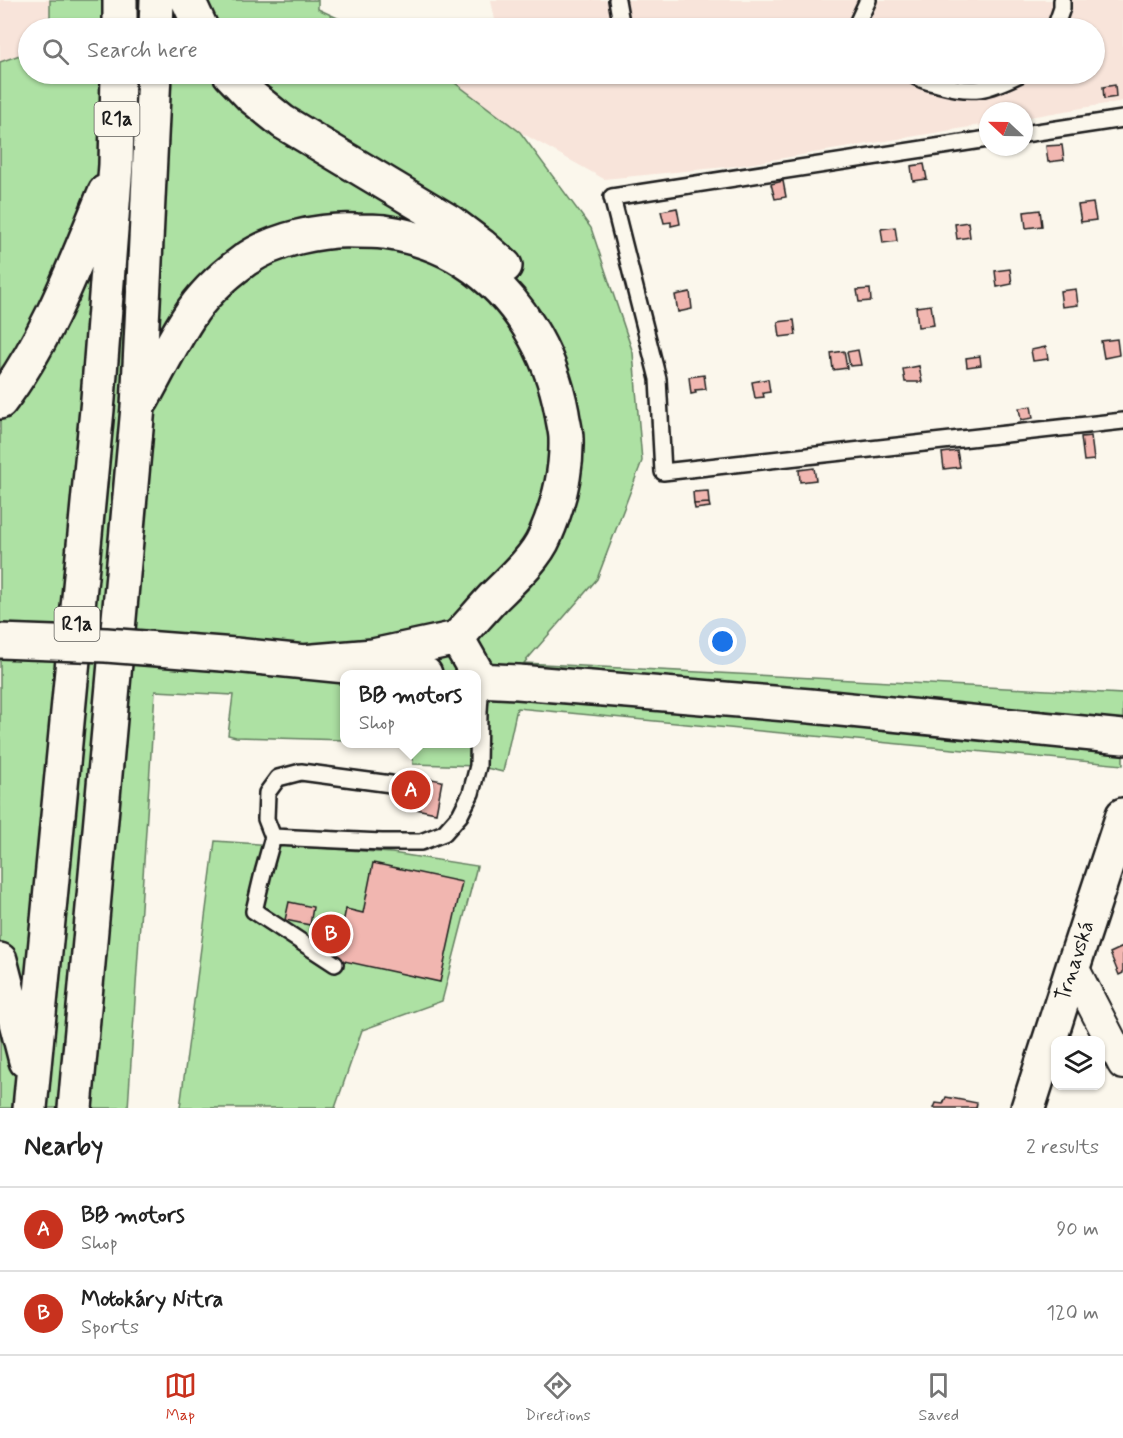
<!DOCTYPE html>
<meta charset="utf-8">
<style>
body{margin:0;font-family:Mynerve,sans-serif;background:#f6f6f6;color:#222}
.controls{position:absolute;right:18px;bottom:18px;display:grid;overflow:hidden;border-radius:12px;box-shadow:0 2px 4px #0004}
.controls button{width:54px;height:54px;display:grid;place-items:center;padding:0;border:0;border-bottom:2px solid #e0e0e0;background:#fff;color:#222;font:30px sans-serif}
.compass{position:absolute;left:979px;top:102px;width:54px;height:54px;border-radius:50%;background:#fff;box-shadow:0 2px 4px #0004;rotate:292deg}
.you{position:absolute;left:723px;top:642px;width:21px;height:21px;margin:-15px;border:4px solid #fff;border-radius:50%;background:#1a73e8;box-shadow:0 0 0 9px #1a73e833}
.badge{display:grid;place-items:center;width:39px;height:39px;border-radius:50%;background:#c8321e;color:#fff;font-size:20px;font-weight:700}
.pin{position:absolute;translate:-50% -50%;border:3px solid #fff;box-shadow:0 2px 6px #0006}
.popup{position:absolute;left:340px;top:670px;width:141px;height:78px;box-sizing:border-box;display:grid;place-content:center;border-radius:12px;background:#fff;filter:drop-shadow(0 2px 4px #0005);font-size:20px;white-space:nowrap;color:#767676}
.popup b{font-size:22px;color:#222}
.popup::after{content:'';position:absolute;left:50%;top:100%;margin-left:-12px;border:12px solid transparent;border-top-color:#fff}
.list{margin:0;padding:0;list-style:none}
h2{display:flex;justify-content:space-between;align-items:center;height:78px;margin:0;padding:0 24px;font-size:26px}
h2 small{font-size:20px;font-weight:400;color:#767676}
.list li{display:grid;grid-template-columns:39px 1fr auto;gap:18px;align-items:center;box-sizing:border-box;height:84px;padding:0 24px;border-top:2px solid #e0e0e0}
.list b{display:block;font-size:22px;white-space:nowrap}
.list p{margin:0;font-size:20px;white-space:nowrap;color:#767676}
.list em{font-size:20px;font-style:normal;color:#767676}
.icon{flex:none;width:33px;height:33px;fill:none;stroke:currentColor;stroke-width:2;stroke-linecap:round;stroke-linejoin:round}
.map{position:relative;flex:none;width:1123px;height:1108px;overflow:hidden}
.search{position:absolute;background:#fff;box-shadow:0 2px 4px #0004;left:18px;right:18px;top:18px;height:66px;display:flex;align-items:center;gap:15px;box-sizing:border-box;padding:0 21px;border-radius:33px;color:#767676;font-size:22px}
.sheet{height:246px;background:#fff}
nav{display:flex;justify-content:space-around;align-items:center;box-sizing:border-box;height:84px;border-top:2px solid #e0e0e0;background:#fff;font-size:16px;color:#767676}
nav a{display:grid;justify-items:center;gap:3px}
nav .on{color:#c8321e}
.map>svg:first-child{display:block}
.built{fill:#f8e4da}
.green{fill:#ade1a3;stroke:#647e60;stroke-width:1.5}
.building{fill:#f1b6b0;stroke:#1c1c1c;stroke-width:1.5}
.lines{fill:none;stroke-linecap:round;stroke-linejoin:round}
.lane-casing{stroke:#1c1c1c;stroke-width:20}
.street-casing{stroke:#1c1c1c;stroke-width:34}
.secondary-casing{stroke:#1c1c1c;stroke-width:38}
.highway-casing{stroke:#1c1c1c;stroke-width:38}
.lane{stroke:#fbf7ec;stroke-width:15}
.street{stroke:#fbf7ec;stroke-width:30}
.secondary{stroke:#fbf7ec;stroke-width:33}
.highway{stroke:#fbf7ec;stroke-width:33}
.secondary-bridge-casing{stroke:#1c1c1c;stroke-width:38;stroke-linecap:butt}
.secondary-bridge{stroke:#fbf7ec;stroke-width:33}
.labels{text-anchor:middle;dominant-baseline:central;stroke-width:4.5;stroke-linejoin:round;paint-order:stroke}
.shield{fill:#fbf7ec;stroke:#5f5e5a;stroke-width:1.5}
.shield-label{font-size:20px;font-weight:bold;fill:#1c1c1c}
.street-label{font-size:21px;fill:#1c1c1c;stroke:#fbf7ec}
</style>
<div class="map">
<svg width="1123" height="1108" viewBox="0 0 1123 1108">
<rect width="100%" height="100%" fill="#fbf7ec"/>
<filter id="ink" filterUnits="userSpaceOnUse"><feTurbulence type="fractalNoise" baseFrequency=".0167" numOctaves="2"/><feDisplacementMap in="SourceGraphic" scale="12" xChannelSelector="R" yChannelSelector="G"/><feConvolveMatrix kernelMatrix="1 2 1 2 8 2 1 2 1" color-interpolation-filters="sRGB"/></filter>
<g filter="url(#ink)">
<path class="built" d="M0,0H50V28H28V52L0,62Z
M491,0H1123V101L1024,118V111H988V124L736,166L604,179L520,132L443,74H1094V28H480L495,20Z"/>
<path class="green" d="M50,0H318V9L359,28H50Z
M28,52V74H443L520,132L591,228L633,353L642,461L597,579L524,663L1123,694V765L517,708L503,772L478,766L413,764L411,744H477V674H345V740L236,737L228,735L233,695L155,691L128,1108H0V62Z
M215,841L392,853L477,866L442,1001L362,1030L335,1108H180Z"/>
<path class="building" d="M1115,85L1116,97L1104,99L1103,87Z
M1062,145L1064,160L1048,162L1046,146Z
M924,164L927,179L913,181L911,166Z
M783,181L786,197L775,199L771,184Z
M1093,203L1096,220L1081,222L1078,205Z
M677,208L680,224L671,226V222L664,223L661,211Z
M1040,210L1042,226L1026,228L1024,212Z
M968,222L970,237L957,239L955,224Z
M895,227L897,241L883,243L881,229Z
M1010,269L1012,284L997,287L995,271Z
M870,289L871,301L859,302L857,290Z
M1076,289L1078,305L1062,307L1060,291Z
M690,292L692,309L678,312L675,295Z
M931,305L934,325L918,327L916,307Z
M794,320L796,335L780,337L778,322Z
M1117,339L1119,355L1104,358L1101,341Z
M1046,347L1048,359L1033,361L1031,350Z
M858,350L861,365L850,366L847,352Z
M844,351L847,368L833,370L831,353Z
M980,356L981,365L967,367L966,358Z
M919,366L922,382H905L903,369Z
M704,375L706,389L695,390L696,393L691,394L689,377Z
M768,379L770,392L763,393L764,397L755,398L752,382Z
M1031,406L1033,418L1021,420L1019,408Z
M1091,436L1094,460L1084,461L1081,437Z
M957,451L960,467L944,469L942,453Z
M814,468L816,480L800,482L799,470Z
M708,491L709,503L694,504L693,492Z
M709,503L710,507L695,509L694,504Z
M407,774L442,781L436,813L401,806Z
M373,863L462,882L440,982L335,959L346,909L363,913Z
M289,902L313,907L310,925L285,920Z
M1123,947V973L1119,975L1110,953Z
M946,1097L977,1103L976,1108H934L936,1103L943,1104Z"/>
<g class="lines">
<defs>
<path id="lane" d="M617,0L622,28
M855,28L868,0
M1055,28L1062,8V0
M912,74C920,80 928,82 938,84C974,94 987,90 1020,74
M1024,134L1123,119
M988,139L612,197L658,379L663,472L1123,421
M273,837L266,819L267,793L278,778L301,772L391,784
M335,964L254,911L263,873L273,837L382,842H421L444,833L460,815L471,793L478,766L479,711L481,680"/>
<path id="street" d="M1073,967L1123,1064"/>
<path id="secondary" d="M235,655L425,674
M302,662L373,656L457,638L481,680
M477,680L518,682L810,706L1123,737
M1028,1108L1073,967L1123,815"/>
<path id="highway" d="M188,0L201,28
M120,28V0
M156,28L157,0
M230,74L252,97L283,122L450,222L482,246L505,266
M142,400C157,373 171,344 188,318C202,295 223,276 245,260C275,239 321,229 357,231C366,231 375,231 384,232C412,236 442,246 465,261C517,294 551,352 562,413C563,421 566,431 566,439C567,473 558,506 545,536C536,558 510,581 493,598C481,611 469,625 457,638
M0,402C48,339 75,264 105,192
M0,960L26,1061
M30,1108L98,399L116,165L118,74
M75,1108L138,407L154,74"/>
</defs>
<use href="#lane" class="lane-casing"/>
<use href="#street" class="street-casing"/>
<use href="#secondary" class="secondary-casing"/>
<use href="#highway" class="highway-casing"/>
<use href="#lane" class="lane"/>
<use href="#street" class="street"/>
<use href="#secondary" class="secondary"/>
<use href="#highway" class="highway"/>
<defs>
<path id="secondary-bridge" d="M0,641L106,645L235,655"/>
</defs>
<use href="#secondary-bridge" class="secondary-bridge-casing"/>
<use href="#secondary-bridge" class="secondary-bridge"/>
</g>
</g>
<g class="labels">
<g class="shield">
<rect x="94.5" y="102" width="45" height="34" rx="4.5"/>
<rect x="54.5" y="607" width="45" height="34" rx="4.5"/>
</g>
<g class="shield-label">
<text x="117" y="119">R1a</text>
<text x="77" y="624">R1a</text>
</g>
<g class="street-label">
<text transform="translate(1075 961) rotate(-72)">Trnavská</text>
</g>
</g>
</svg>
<div class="controls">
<button><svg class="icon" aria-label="layers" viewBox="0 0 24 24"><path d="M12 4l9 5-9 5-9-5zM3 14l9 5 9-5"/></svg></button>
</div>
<svg class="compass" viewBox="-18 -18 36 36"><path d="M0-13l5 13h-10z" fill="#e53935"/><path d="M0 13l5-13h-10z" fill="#767676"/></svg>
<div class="you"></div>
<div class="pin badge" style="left:411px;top:790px">A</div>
<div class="popup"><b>BB motors</b>Shop</div>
<div class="pin badge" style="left:331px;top:934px">B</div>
<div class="search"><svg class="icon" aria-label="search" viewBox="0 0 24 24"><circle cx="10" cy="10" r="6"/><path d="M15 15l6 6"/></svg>Search here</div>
</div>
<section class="sheet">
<h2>Nearby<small>2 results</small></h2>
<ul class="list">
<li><span class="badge">A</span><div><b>BB motors</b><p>Shop</p></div><em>90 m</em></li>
<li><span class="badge">B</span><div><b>Motokáry Nitra</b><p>Sports</p></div><em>120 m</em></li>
</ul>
</section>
<nav>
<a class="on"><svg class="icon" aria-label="map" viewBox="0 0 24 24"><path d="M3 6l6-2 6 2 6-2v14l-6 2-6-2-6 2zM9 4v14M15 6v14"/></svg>Map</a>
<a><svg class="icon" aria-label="directions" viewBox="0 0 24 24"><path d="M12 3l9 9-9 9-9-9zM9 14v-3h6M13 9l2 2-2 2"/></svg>Directions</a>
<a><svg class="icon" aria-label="saved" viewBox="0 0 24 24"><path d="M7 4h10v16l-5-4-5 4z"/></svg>Saved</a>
</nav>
